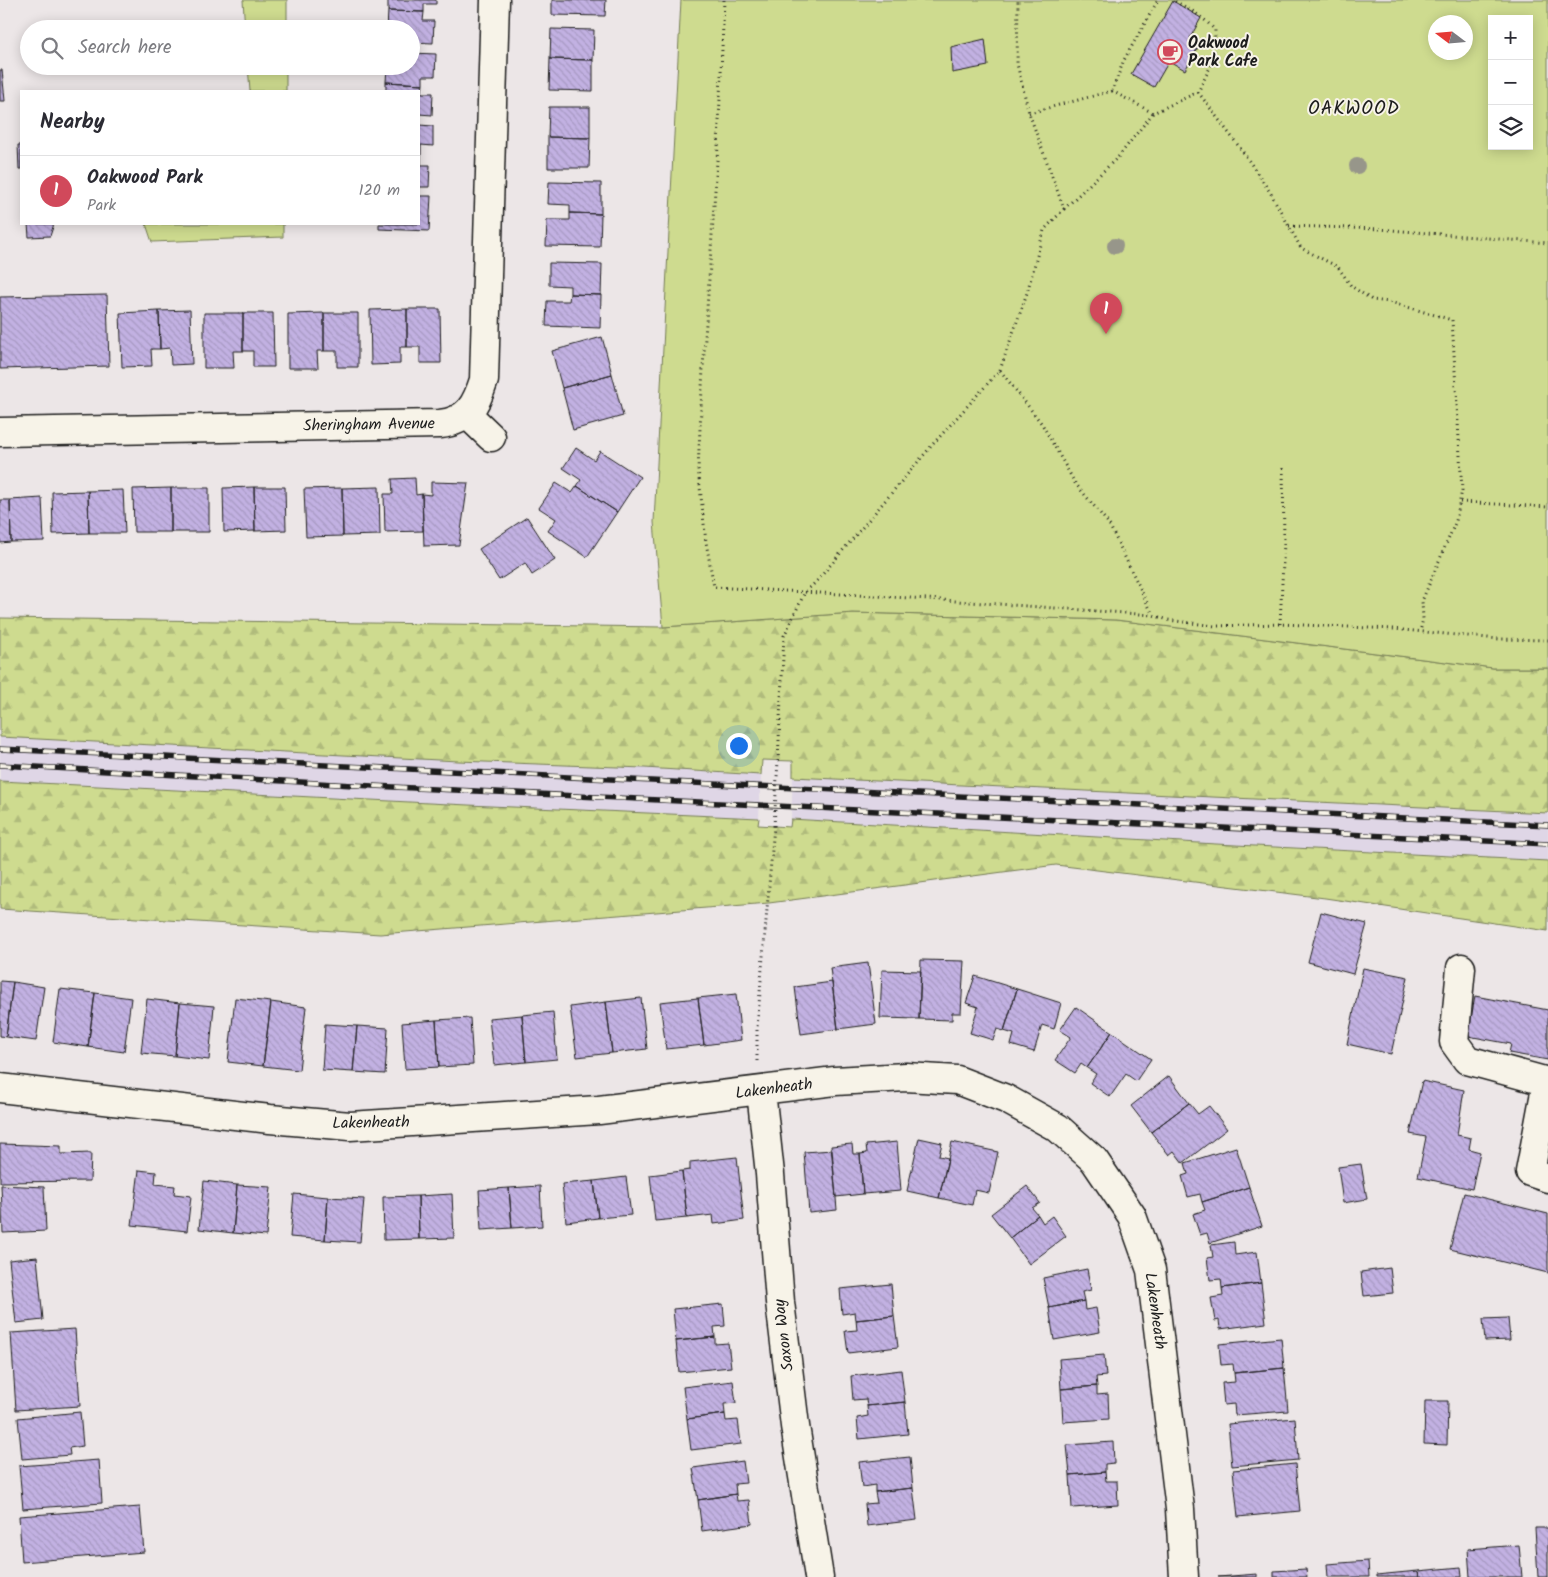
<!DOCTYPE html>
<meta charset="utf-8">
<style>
body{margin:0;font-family:Kalam,sans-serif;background:#f7f7f7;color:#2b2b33}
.controls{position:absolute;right:15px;top:15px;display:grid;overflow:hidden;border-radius:0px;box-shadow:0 2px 12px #0003}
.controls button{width:45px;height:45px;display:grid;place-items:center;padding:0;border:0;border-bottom:1px solid #e1e1e2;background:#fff;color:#2b2b33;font:25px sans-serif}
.compass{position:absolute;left:1428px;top:15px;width:45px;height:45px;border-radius:50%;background:#fff;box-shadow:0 2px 12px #0003;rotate:286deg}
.you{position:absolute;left:738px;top:745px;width:18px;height:18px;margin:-12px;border:4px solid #fff;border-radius:50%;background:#1a73e8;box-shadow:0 0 0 8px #1a73e833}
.badge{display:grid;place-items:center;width:32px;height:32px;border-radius:50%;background:#d1495b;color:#fff;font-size:16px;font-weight:700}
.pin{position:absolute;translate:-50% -41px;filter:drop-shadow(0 1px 2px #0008)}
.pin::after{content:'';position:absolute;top:26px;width:18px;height:15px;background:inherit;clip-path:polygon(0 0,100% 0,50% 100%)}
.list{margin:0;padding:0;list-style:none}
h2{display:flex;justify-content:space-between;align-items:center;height:65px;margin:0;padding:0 20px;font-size:21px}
h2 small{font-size:16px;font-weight:400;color:#7c7c81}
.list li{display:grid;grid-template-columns:32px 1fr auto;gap:15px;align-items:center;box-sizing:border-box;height:70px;padding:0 20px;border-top:1px solid #e1e1e2}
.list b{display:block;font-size:19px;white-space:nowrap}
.list p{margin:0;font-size:16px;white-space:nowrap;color:#7c7c81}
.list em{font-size:16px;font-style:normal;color:#7c7c81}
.icon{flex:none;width:28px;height:28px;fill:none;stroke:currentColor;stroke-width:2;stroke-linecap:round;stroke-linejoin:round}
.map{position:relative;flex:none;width:1548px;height:1577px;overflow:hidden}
.search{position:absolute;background:#fff;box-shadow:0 2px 12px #0003;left:20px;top:20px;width:400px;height:55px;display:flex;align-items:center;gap:12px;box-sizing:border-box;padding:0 18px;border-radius:28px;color:#7c7c81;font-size:19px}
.panel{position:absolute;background:#fff;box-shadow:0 2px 12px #0003;left:20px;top:90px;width:400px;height:135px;border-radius:0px}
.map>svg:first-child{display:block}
.built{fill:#dfd6e6}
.forest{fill:url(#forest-firs);stroke:#757c56}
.green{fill:#cedb8f;stroke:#757c56;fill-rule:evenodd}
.building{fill:url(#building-back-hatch);stroke:#1c1c1c}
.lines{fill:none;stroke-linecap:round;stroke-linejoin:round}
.minor-casing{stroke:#1c1c1c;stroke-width:31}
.path{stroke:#1c1c1c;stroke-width:3;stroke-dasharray:1 4;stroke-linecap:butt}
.minor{stroke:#f7f3e8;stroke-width:28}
.rail-casing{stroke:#1c1c1c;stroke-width:5.5}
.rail{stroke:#f7f3e8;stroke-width:4;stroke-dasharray:11;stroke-linecap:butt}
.path-bridge{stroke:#1c1c1c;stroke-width:3;stroke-dasharray:1 4;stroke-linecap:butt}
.tree{fill:#97968a}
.labels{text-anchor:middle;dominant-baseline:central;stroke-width:4;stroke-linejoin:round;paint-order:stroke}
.poi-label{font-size:16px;font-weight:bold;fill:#1c1c1c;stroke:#f7f3e8;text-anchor:start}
.street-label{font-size:16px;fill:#1c1c1c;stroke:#f7f3e8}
.quarter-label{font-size:19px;letter-spacing:1px;fill:#1c1c1c;stroke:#f7f3e8}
</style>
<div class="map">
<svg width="1548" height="1577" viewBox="0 0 1548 1577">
<defs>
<pattern id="forest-firs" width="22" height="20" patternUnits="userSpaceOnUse" patternTransform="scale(1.25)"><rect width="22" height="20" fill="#cedb8f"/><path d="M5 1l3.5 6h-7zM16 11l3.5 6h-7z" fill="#b0bb7b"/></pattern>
<pattern id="building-back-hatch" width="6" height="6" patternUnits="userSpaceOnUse" patternTransform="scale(1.25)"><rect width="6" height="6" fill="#c2b1e2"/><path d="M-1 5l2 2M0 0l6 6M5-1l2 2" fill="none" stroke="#a698c1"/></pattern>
</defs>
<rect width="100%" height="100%" fill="#ece6e7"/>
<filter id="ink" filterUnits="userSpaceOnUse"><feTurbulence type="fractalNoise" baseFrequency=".02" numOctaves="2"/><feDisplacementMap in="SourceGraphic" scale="10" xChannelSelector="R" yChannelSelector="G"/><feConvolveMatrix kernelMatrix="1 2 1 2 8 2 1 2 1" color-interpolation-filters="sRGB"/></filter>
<g filter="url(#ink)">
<path class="built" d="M0,737L458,761L644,768L761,775L759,818L468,805L0,781Z
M793,777L1548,812V861L1216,844L791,819Z"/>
<path class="forest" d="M853,613L1116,620L1493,668H1548V813L793,777V761L762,760L761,775L644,768L458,761L0,737V618L663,627Z
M0,781L468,805L759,818L758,825L790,827L791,819L1216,844L1548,861V931L1325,898L1056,865L769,903L380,934L0,909Z"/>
<path class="green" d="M243,0H287V29H245Z
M681,0H1548V668H1493L1116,620L853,613L663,627L654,522ZM1492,19H1529V146H1492ZM1436,22H1466V52H1436Z
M248,66H286V91H250Z
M146,224H283V237L152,242Z"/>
<path class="building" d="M388,0H436V4H424V12L388,11Z
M552,0H606L605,16L552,15Z
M1173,1L1201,18L1190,38L1200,44L1185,70L1169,61L1154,87L1131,74Z
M388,11L424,12L423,21H434L433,43L411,42V29H387Z
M551,29L594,30L593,60L550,59Z
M985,39L988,66L952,73L951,47Z
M411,53L436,54L435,76H423V84L386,82L387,66H411Z
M550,59L593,60V91L549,90Z
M0,70H2L5,101H0Z
M386,82L423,84L422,93H433L432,115L419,114V91H386Z
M549,107H590V138L548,137Z
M419,125L433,126V146L421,145V156H419Z
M548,137L590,138L589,168H548Z
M18,145H21V169H19Z
M419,156H421V165H430L429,187H419Z
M549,182L601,183V214L570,213V205L548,204Z
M419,196H431L429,231L379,229V224H419Z
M570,213L601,214L600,247L546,246L547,220H570Z
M28,224H54L50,236L29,237Z
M549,263L602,264L601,295L570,294V286L549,285Z
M570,294L601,295L600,328L546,326L547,301H569Z
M107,295L109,366L0,369V297Z
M407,309V347H400V364L371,365L370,310Z
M407,309H440L441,363H420V347H407Z
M190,310L192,364L171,365L170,348L160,349L159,311Z
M159,311L160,349H151L152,366L122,367L120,313Z
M204,313H243V351H233L234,368H204Z
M243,313H273L274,367H253V351H243Z
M324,313H358V367H337V351H324Z
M324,313V351H317L318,368H288V314Z
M602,337L612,374L562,388L552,351Z
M612,374L623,416L573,430L562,388Z
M576,448L594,460L600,451L640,477L617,512L577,486L581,480L563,468Z
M415,478L416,495L422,494L423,531L385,532L384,494H393L392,479Z
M431,482L468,483L459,545L424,546L422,494L431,495Z
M556,483L572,493L577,486L617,512L587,557L548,531L556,519L539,508Z
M254,487L255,531L224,532L223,488Z
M254,487H285L286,530L255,531Z
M379,487L380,535L343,536L342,488Z
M171,488V532H134L133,489Z
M171,488H209V532H171Z
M342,488L343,536L306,537L304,489Z
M123,490L125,533H89L88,491Z
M88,491L89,533L53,534L52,492Z
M42,498L44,541L11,542L10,500Z
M0,500H10L11,542L0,543Z
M527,517L555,560L532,575L525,563L499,580L479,549Z
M1321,912L1367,924L1353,974L1308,962Z
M921,960L964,961L961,1013H952V1020L919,1019Z
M868,963L876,1024L838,1029L830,968Z
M1363,968L1408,977L1391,1054L1347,1044Z
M882,970L921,971L919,1019L880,1018Z
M975,976L1017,989L1004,1031L997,1029L993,1040L970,1033L978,1007L966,1003Z
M0,981L13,982L6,1037L0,1036Z
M13,982L44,987L36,1041L6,1037Z
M832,982L838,1029L801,1034L795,987Z
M60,989L95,993L88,1047L53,1042Z
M1017,989L1061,1003L1054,1029L1042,1025L1034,1052L1011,1045L1014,1034L1004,1031Z
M95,993L131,998L124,1052L88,1047Z
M736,994L741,1040L704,1045L698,998Z
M1475,996L1548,1010V1060L1509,1053L1511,1044L1468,1036Z
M235,998L271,1002L263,1066L228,1062Z
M641,998L647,1049L612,1053L606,1002Z
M698,998L704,1045L666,1049L660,1002Z
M147,999L180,1003L175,1056L141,1053Z
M271,1002L306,1007L299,1070L263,1066Z
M606,1002L612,1053L577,1057L570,1007Z
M180,1003L214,1006L209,1060L175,1056Z
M1076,1007L1112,1032L1087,1068L1081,1064L1075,1073L1055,1060L1071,1037L1060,1030Z
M553,1012L557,1059L526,1062L522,1015Z
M522,1015L526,1062L494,1065L489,1018Z
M470,1018L473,1065L439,1067L436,1020Z
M436,1020L439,1067L405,1069L402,1023Z
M325,1024L357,1026L353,1072L322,1070Z
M357,1026L388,1028L385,1074L353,1072Z
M1112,1032L1151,1059L1136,1081L1126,1074L1110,1097L1090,1083L1096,1074L1087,1068Z
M1169,1076L1189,1103L1151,1132L1131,1106Z
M1422,1081L1464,1090L1457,1135L1471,1138L1469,1149L1480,1152L1472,1189L1418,1177L1426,1137L1410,1134Z
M1189,1103L1198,1114L1209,1106L1227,1129L1183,1163L1174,1151L1169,1155L1151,1132Z
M919,1138L942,1143L939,1156L948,1158L939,1198L907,1191Z
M897,1142L901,1191L863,1194L860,1154L867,1153L866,1145Z
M952,1142L998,1152L989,1193L975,1190L972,1205L939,1198Z
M0,1144L61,1146V1154L91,1153L90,1181L0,1182Z
M852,1144L853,1154H860L863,1194L836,1197L831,1146Z
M1236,1147L1249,1187L1202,1202L1200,1194L1188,1197L1182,1176L1188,1174L1185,1163Z
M832,1150L837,1210L809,1213L804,1152Z
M737,1157L744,1220L714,1224L713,1215L687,1218L682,1171L690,1170V1162Z
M1361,1164L1367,1199L1343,1203L1338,1167Z
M139,1170L156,1172L155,1184L175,1186L174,1194L191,1196L187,1231L132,1225Z
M682,1171L687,1218L655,1221L650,1175Z
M626,1177L631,1215L598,1218L594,1181Z
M204,1181L237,1185L233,1233L199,1229Z
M594,1181L598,1218L566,1222L562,1184Z
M1,1185L44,1187L46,1231L3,1233Z
M237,1185L271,1187L266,1236L233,1233Z
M540,1186L542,1226L512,1228L509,1188Z
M1027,1186L1040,1203L1032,1208L1038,1215L1010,1238L991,1214Z
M1249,1187L1262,1226L1210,1243L1207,1233L1200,1235L1193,1214L1205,1210L1202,1202Z
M509,1188L512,1228L481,1230L479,1190Z
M1464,1193L1548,1214V1273L1450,1249Z
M294,1194L328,1197L325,1240L290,1237Z
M452,1194L454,1238L419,1239L418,1196Z
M418,1196L419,1239L384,1240L383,1197Z
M328,1197L364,1199L360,1242L325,1240Z
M1038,1215L1043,1223L1052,1216L1066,1236L1029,1264L1010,1238Z
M1234,1242L1235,1255L1257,1252L1261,1283L1222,1288L1221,1279L1210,1280L1207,1258L1213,1257L1211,1245Z
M37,1257L43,1320L16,1323L9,1260Z
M1390,1268L1393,1293L1364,1296L1361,1272Z
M1087,1269L1091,1290L1082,1292L1084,1301L1049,1308L1043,1278Z
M1261,1283L1266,1323L1220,1329L1219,1320L1215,1321L1211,1298L1223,1296L1222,1288Z
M891,1284L894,1316L856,1320L855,1312L842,1314L840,1289Z
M1084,1301L1085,1310L1096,1308L1100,1332L1054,1340L1049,1308Z
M723,1304L725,1326L714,1327L715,1337L676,1341L673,1309Z
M894,1316L898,1347L848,1353L845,1331L857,1330L856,1320Z
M1508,1318L1510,1340L1485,1341L1483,1319Z
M75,1329L80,1406L16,1410L11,1333Z
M715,1337V1344L728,1343L731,1367L679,1372L676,1341Z
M1281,1338L1284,1368L1234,1373L1233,1364L1221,1365L1219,1344Z
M1104,1355L1106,1376L1096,1377L1097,1386L1061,1389L1059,1359Z
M1284,1368L1288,1411L1235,1415L1234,1404L1224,1405L1222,1383L1235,1382L1234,1373Z
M901,1370L905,1402L867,1406L866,1399L853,1400L851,1376Z
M733,1381L736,1403L724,1404L725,1414L687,1419L683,1387Z
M1097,1386V1395L1108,1394L1109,1419L1063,1422L1061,1389Z
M1425,1401H1448L1447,1445L1424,1444Z
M905,1402L908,1434L859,1439L857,1418L868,1416L867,1406Z
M80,1412L83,1446L69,1448L70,1455L22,1459L18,1418Z
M725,1414L726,1421L738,1420L741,1444L691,1450L687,1419Z
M1295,1418L1298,1460L1232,1466L1228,1424Z
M1113,1442L1114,1463L1105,1464V1472L1070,1475L1067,1445Z
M910,1457L913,1488L875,1492V1485L862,1487L859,1462Z
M99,1460L102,1503L23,1509L19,1466Z
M743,1461L746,1483L735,1484L736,1494L698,1500L693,1468Z
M1295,1464L1300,1511L1238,1517L1233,1470Z
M1105,1472L1106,1481H1117L1118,1505L1072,1508L1070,1475Z
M913,1488L917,1520L867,1526L865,1504L877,1503L875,1492Z
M736,1494L737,1501L749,1500L752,1524L702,1531L698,1500Z
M140,1507L144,1552L22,1562L19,1516Z
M1535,1528H1548V1577H1538Z
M1519,1545L1522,1577H1470L1468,1549Z
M1368,1561L1369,1577H1328L1327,1564Z
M1461,1567L1462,1577H1419L1418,1571Z
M1306,1569L1307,1577H1274V1571Z
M1418,1571L1419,1577H1376V1575Z
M1257,1574V1577H1218Z"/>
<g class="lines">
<defs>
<path id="minor" d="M467,414L491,437
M0,432L440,424C468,421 476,405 484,380L495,0
M1461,968L1454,1042L1467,1060L1548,1082
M1547,1082L1530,1172L1548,1178
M0,1088L270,1119L350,1126L599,1110L835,1081L906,1077L957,1080L1006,1099L1058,1128L1094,1160L1132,1216L1151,1270L1180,1509L1184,1577
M761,1091L770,1174L780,1302L795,1426L819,1577"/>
</defs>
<use href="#minor" class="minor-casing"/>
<path class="path" d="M724,0L718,146L703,368L698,469L706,542L714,587L928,599L1153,615L1168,620L1215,626L1280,624L1393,629L1499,639L1548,640
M1112,91L1153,113
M1198,92L1243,152L1270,192L1301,248L1338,267L1351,286L1372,300L1390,302L1452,320L1462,490L1456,521L1422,601L1423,619L1420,632
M1029,113L1112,91L1124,60L1158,0
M1064,209L1119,156L1153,113L1198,92L1214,59L1215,30C1202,16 1189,8 1172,0
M1289,226L1379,229L1548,243
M1000,370L1027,293L1044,230L1064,209L1029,113L1017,64L1018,0
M1460,502L1548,507
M1280,624L1284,542L1283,466
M778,761L784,636L805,592L816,582L934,443L1000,370L1042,424L1075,483L1109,524L1153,615
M757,1061V1028L774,826"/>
<use href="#minor" class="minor"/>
<defs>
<path id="rail" d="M0,749L1548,825
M0,765L353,785L1548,844"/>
</defs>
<use href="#rail" class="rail-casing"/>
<use href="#rail" class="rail"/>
<path class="path-bridge" d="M774,826L778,761"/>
</g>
<g class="tree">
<circle cx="1357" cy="166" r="8"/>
<circle cx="1115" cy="246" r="8"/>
</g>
</g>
<defs>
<symbol id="cafe-ring" viewBox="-11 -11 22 22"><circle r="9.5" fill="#f7f3e8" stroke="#d1495b" stroke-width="1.5"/><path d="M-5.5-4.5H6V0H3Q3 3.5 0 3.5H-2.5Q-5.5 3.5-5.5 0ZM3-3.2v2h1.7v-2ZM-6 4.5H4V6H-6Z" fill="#d1495b"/></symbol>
</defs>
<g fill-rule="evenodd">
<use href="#cafe-ring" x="1156" y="38" width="28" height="28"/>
</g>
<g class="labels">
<g class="poi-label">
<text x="1188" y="43">Oakwood<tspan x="1188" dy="18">Park Cafe</tspan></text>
</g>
<g class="street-label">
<text transform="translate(369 425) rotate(-1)">Sheringham Avenue</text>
<text transform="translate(774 1089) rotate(-7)">Lakenheath</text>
<text transform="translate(371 1123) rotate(-1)">Lakenheath</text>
<text transform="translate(1155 1311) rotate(82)">Lakenheath</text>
<text transform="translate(784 1335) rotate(-97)">Saxon Way</text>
</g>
<g class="quarter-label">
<text x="1354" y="109">OAKWOOD</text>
</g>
</g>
</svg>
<div class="controls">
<button>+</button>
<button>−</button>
<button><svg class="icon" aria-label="layers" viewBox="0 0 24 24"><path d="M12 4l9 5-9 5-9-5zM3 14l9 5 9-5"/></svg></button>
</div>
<svg class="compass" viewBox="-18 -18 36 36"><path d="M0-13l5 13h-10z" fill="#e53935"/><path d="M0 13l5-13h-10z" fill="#7c7c81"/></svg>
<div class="you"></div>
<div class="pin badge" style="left:1106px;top:334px">1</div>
<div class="search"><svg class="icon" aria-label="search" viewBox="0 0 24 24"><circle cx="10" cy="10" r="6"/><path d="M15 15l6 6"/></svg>Search here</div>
<section class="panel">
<h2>Nearby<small></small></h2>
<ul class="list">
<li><span class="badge">1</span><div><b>Oakwood Park</b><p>Park</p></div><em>120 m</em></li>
</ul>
</section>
</div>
